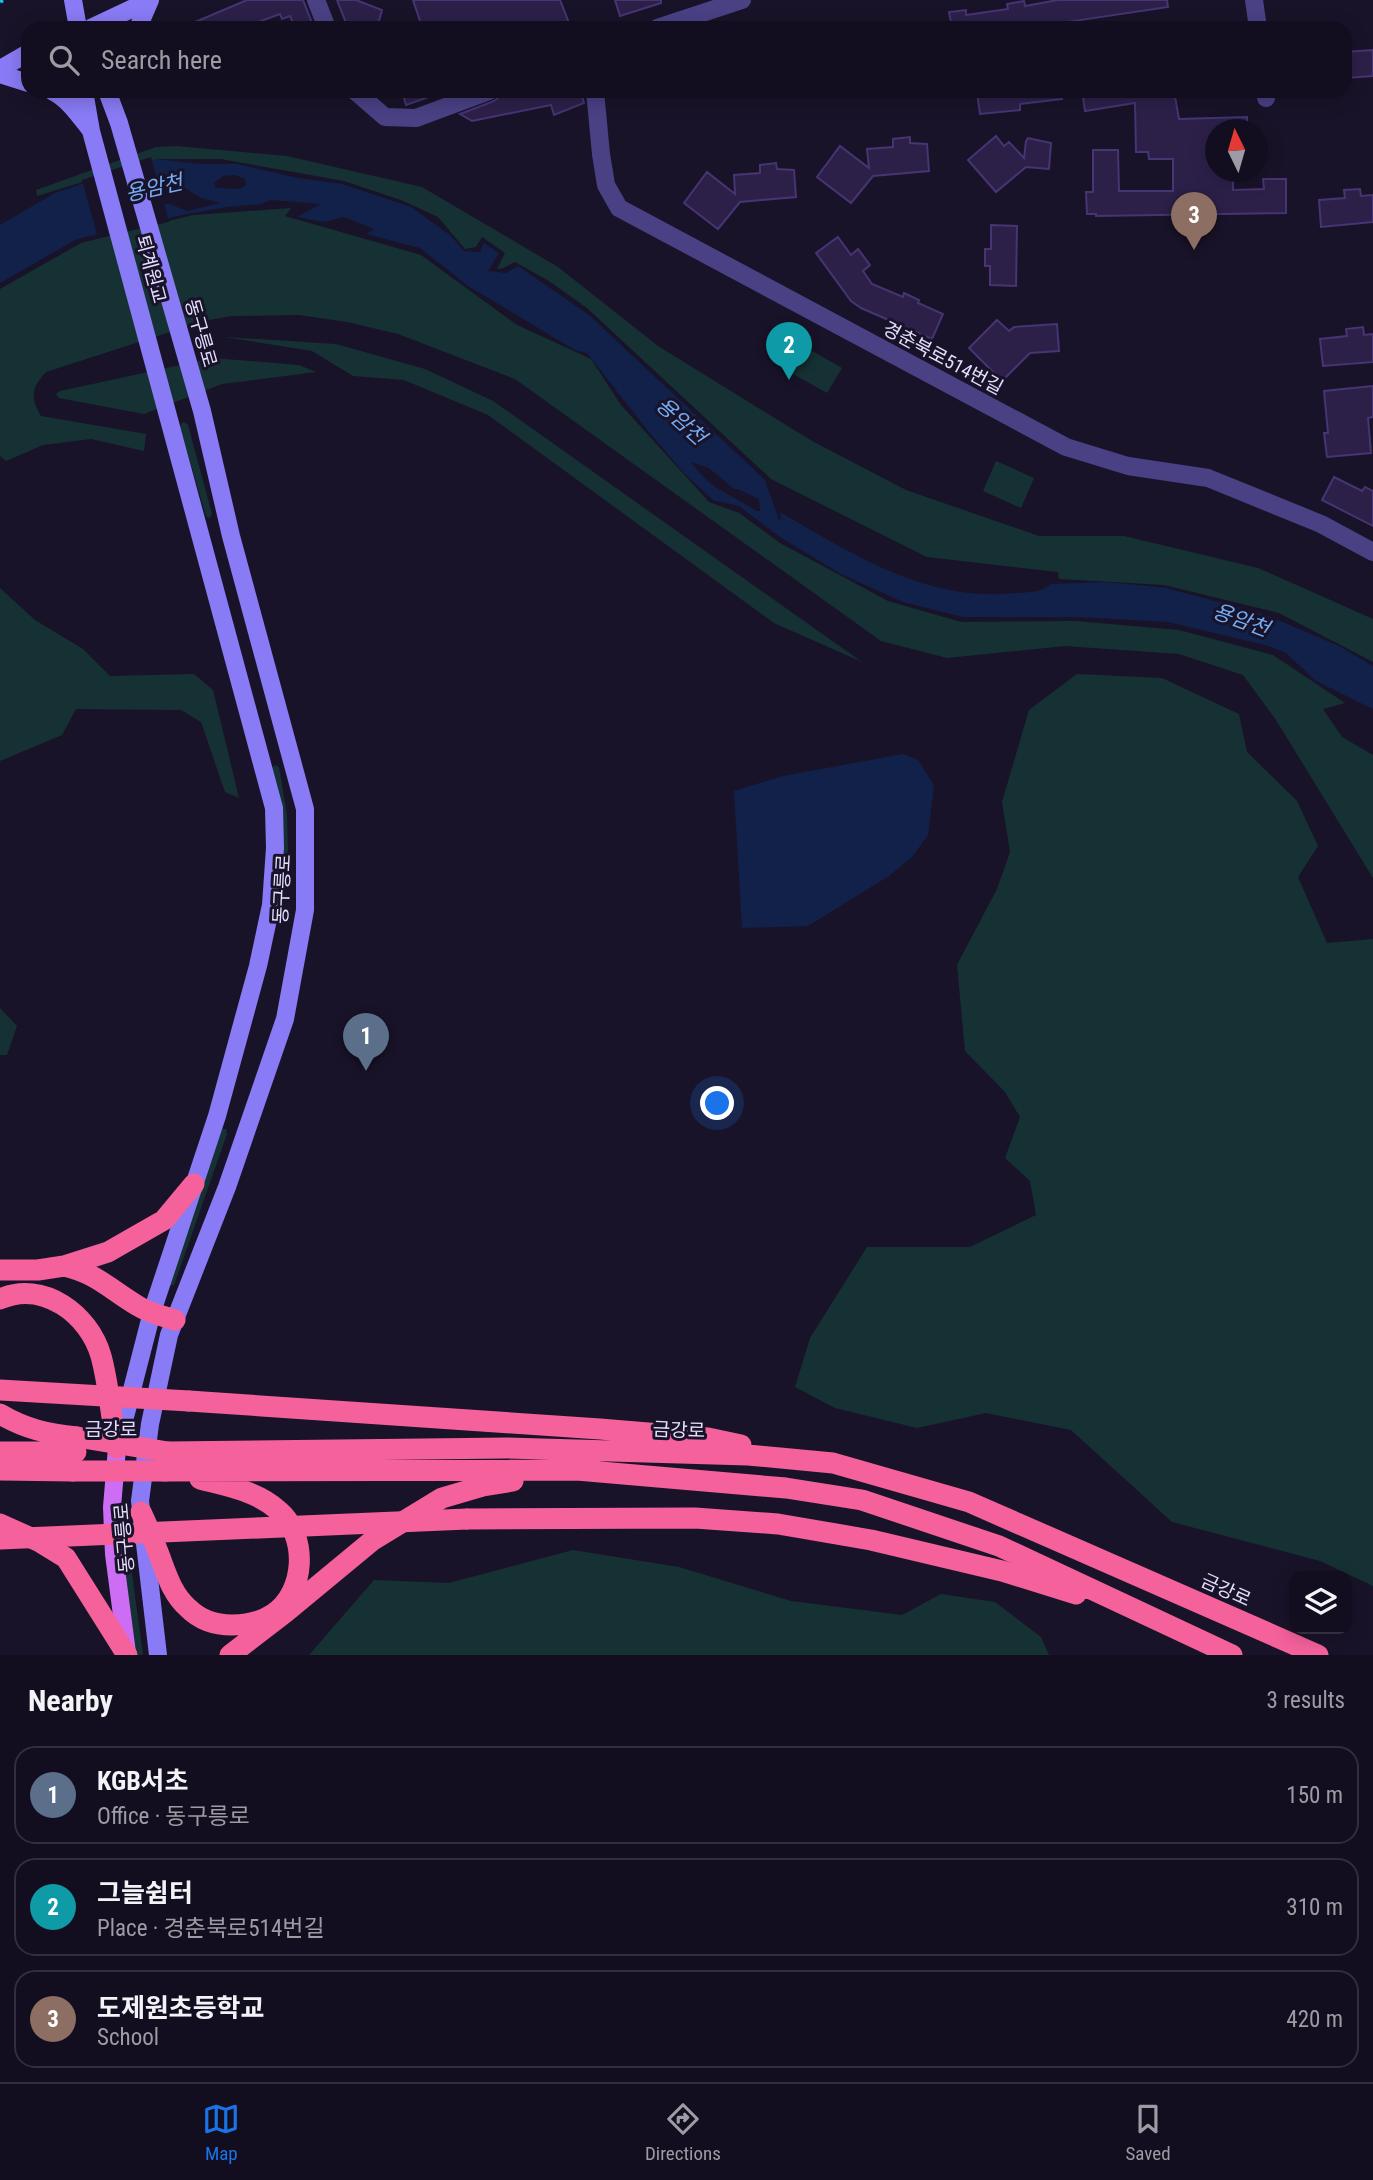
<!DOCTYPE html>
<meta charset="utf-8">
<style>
body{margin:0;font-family:"Roboto Condensed","Noto Sans KR",sans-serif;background:#1c1728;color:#f1f3f6}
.controls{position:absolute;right:21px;bottom:21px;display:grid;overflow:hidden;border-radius:14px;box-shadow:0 4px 18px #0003}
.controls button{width:63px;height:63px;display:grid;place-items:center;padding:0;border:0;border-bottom:2px solid #322e3d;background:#130e1f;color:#f1f3f6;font:35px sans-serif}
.compass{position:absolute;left:1205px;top:119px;width:63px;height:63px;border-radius:50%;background:#130e1f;box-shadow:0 4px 18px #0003;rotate:355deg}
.you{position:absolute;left:718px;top:1104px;width:24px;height:24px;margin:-18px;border:5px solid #fff;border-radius:50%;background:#1a73e8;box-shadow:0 0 0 10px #1a73e833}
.badge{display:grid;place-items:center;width:46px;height:46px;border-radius:50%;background:#1a73e8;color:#fff;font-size:23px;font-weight:700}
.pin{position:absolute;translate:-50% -58px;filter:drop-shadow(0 2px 4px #0008)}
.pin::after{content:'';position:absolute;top:37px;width:24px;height:21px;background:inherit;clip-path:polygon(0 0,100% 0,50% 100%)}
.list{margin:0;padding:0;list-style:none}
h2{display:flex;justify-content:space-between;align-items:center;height:91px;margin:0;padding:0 28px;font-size:30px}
h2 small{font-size:23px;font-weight:400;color:#9d9ca4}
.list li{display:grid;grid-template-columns:46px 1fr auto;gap:21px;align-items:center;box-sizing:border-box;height:98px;margin:0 14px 14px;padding:0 14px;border:2px solid #322e3d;border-radius:21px}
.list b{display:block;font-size:26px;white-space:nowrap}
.list p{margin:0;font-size:23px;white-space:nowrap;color:#9d9ca4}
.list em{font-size:23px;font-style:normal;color:#9d9ca4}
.icon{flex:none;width:38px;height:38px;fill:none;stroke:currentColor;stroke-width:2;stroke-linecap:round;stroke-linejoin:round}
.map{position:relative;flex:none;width:1373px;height:1655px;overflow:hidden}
.search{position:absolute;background:#130e1f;box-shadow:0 4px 18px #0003;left:21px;right:21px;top:21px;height:77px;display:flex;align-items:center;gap:18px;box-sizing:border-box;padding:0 24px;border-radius:21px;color:#9d9ca4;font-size:26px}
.sheet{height:427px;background:#130e1f}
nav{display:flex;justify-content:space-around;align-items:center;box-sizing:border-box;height:98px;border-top:2px solid #322e3d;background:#130e1f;font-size:19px;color:#9d9ca4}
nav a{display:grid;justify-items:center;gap:4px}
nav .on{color:#1a73e8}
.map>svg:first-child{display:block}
.green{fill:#163133}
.water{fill:#11214a;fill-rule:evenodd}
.pier{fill:#191329}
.building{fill:#2c2049;stroke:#463473;stroke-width:2}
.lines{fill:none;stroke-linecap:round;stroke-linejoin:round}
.street{stroke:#4a4185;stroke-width:18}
.secondary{stroke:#897bf5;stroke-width:18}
.primary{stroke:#cd6df4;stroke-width:18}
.highway{stroke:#f4619b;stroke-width:21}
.rail{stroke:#18c6ee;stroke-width:4.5;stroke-dasharray:10 9;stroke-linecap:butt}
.highway-bridge{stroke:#f4619b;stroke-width:21}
.labels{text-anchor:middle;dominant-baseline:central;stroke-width:6;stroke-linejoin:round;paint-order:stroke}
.street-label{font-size:19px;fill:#e4ddfd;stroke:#191329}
.water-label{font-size:21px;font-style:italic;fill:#73adf5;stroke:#191329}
</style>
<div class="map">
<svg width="1373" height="1655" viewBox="0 0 1373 1655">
<rect width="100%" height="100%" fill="#191329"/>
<path class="green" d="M177,146L287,156L422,187L558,267L658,346L812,441L906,490L1039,536H1124L1258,568L1373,619V662L1279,613L1164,585L1059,579L1058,572L927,557L771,479L587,308L549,281L515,262L503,268L497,269L505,253L482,237L476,247L465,249L438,217L401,200L344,181L221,159H157L37,196L36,190L156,147Z
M291,208L285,216L421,255L517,325L591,359L621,405L709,502L739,513L780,543L888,601L961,622L1075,621L1179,630L1273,655L1345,703L1323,709L1342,737L1373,755V878L1276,720L1243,675L1179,654L1065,646L947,658L881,641L515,379L398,334L347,322L299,315L231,316L204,321L46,372C31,388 30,397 41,416L146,434L144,451L91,439L43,445L6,461L0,456V289L81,243L193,215Z
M225,337L336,344L425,369L493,401L862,662L774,623L488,415L404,380L353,376L312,351Z
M793,340L842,368L827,393L779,366Z
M213,358L299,365L316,372L222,384L144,414L59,398L56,394L60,391Z
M184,422L188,425L212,514L209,518L206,516L180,427L181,424Z
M996,461L1034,478L1021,508L983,491Z
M0,588L35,620L83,649L110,676L194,674L213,690L239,798L225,792L201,722L181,710L76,709L62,735L0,761Z
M1077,674L1162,678L1239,714L1247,752L1297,801L1318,846L1298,877L1327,943L1373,939V1586L1320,1561L1172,1522L1071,1430L986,1413L917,1428L835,1408L795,1387L810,1338L867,1247H970L1036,1215L1030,1181L1005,1158L1020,1117L1005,1092L965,1051L957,965L997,889L1010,852L1002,802L1029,710Z
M275,765L279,767L287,815L289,881L286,883L282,880V847L272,768Z
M0,1008L17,1026L7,1055H0Z
M221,1129H226L227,1134L174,1285L169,1286Z
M573,1550L679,1567L791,1601L902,1615L941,1594L995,1602L1041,1637L1049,1655H309L374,1580L449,1583Z
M126,1557L130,1559L143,1655H136L123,1559Z"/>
<path class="water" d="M157,159L199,164H237L298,178L342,184L411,207L450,235L464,251L480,252L484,243L499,253L488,271L506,273L518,266L589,315L765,480L779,520L781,519L780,512C852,554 928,603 1015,593C1028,592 1041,593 1051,584L1107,582L1166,588L1264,614L1339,646L1373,666V709L1316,681L1286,653L1269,646L1168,622L1078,617H963L903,602L839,573L780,537L739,506L713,500L684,473L648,431L587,353L575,350L468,286L420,248L366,234L374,229L344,217L324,222L297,217L321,204L271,200L261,204L227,207L182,215L77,239L0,283V225L55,193ZM235,175L245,179L246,185L240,189L216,188L214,183L223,176ZM173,186L183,187L201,198L220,203L187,211L170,204H159L158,191ZM691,462L709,468L734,489H738L759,499L760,511H756C728,492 713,492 691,462Z
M903,754L918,760L934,785L928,835L912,857L889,876L808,926L742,928L734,791L783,776Z"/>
<path class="pier" d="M151,157L161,194L160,198L163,200L169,222L98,238L82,180Z"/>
<path class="building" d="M247,0H303L314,28H295L290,16L282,19L280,14L242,28H181Z
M337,0H356L382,10L377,28H348Z
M413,0H560L571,28H425L424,23L421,24Z
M615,0H661V3L620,16Z
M1058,0H1167L1168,7L1047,25V27L1040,28H952L949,12L966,10V15L1008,9L1007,4L1024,1L1025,6Z
M1373,50V76L1346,78L1345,52Z
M402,91H440V93L406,105Z
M500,91H580L584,103L554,115L551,105L472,121L460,114L494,101L498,98Z
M993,91H1062V99L1020,104V110L980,114L977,93Z
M1082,91H1174L1179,119L1247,117V130H1215V172H1233V190L1264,189L1263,179H1286V213L1096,216V214H1087L1086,192H1093V150H1118L1119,191H1173V159H1149L1148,152H1136L1135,103L1085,111Z
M996,136L1004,146L1009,142L1024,158L1026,141L1028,138L1051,143L1049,169L1026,167L996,192L968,160Z
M910,137V143L927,144L929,171L873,176L851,203L817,177L840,146L869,168L867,149L893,147V139Z
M776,163L777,169L794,170L796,197L740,202L718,229L684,203L707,172L735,194L734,175L760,173V165Z
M1360,189L1361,196L1373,195V222L1321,227L1319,200L1345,198L1344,190Z
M991,225L1017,226L1016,286L990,285V266H985V249H991Z
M838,237L851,255L858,249L870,265L863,271L872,284L903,297L904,293L919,300L918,303L943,314L932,339L861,308L851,301L816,253Z
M997,320L1009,331L1014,327L1057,324L1059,351L1030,353L1002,381L969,348Z
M1363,327L1364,335L1373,334V362L1323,366L1320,339L1347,336L1346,329Z
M1373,386V417L1368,418L1371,453L1327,457L1324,433H1328L1324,391Z
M1334,477L1362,491L1365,487L1373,491V526L1322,500Z"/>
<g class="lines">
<path class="street" d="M316,0L327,28
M1254,0L1258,28
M657,28L742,0
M355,91L385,117L416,118L489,91
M595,91L601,154L606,185L619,208L1066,447L1128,466L1208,478L1321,524L1373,552
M1265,91L1266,98"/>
<path class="secondary" d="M73,0L78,28
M91,28L150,0
M138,28L150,0
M0,69L28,53
M0,74L28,83
M52,91C67,98 79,115 89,128
M84,91L91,131L274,808L275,848L271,905L258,966L217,1116L152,1312L118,1444
M107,91L119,123L202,411L231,536L305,809V910L285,1019L227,1187L169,1335L150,1424L140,1501L158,1655"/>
<path class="primary" d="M117,1448L112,1507L114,1554L127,1653"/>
<path class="highway" d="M64,1266C96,1273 111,1290 138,1306C149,1313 163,1316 175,1320
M0,1270H38L64,1266L108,1252L164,1220L194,1184
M0,1299C43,1280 89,1314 101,1356C109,1385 111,1418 117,1448
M189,1401L600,1429L708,1438L741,1445
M0,1414C25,1429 48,1434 77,1437
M0,1452H76
M168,1452L507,1448L748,1455L833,1463L969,1502L1318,1655
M0,1470L73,1471
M165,1471L577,1470L786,1488L862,1500L999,1546L1232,1655
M141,1512C147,1525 153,1538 158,1552C166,1572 171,1593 188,1608C200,1620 215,1625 232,1625C246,1625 261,1622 273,1614C306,1592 308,1536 279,1511C257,1491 227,1486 200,1479
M467,1519L695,1518L778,1524L871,1540L1002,1571L1076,1594
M0,1524L40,1542L66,1558L127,1655
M230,1655L286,1612L373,1540L442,1498L483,1486L513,1481"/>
<path class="rail" d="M0,1L3,0"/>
<path class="highway-bridge" d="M0,1390L189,1401
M77,1437L168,1452
M73,1471H165
M0,1539L467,1519"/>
</g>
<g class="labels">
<g class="street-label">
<text transform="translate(151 269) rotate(75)">퇴계원교</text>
<text transform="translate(201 333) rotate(74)">동구릉로</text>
<text transform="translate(943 358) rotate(28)">경춘북로514번길</text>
<text transform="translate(282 889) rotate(-87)">동구릉로</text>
<text x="111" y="1429">금강로</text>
<text transform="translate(679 1430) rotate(2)">금강로</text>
<text transform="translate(124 1538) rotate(-95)">동구릉로</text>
<text transform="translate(1226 1590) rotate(24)">금강로</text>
</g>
<g class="water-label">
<text transform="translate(154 188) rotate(-13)">용암천</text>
<text transform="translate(681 421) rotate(42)">용암천</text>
<text transform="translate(1241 620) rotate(20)">용암천</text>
</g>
</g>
</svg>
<div class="controls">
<button><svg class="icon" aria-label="layers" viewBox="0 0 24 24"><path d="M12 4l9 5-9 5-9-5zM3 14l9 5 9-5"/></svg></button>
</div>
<svg class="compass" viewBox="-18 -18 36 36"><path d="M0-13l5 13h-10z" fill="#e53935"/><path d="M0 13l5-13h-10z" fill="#9d9ca4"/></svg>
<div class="you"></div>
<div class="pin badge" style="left:366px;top:1071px;background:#5c6f8a">1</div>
<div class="pin badge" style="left:789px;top:380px;background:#0f9aa8">2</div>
<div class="pin badge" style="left:1194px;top:250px;background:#8d6e63">3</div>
<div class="search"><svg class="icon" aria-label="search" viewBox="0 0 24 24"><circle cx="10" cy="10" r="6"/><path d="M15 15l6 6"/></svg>Search here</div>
</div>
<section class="sheet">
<h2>Nearby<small>3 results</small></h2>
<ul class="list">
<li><span class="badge" style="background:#5c6f8a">1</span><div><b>KGB서초</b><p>Office · 동구릉로</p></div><em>150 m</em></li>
<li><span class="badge" style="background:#0f9aa8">2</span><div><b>그늘쉼터</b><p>Place · 경춘북로514번길</p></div><em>310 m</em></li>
<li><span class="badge" style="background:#8d6e63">3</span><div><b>도제원초등학교</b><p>School</p></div><em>420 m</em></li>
</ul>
</section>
<nav>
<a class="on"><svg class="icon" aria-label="map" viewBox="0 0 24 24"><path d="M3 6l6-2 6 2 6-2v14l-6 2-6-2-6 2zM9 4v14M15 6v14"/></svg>Map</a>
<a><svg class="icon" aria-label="directions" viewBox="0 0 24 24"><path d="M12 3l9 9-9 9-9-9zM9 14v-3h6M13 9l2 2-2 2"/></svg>Directions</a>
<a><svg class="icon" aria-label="saved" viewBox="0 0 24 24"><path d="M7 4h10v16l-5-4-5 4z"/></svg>Saved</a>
</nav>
